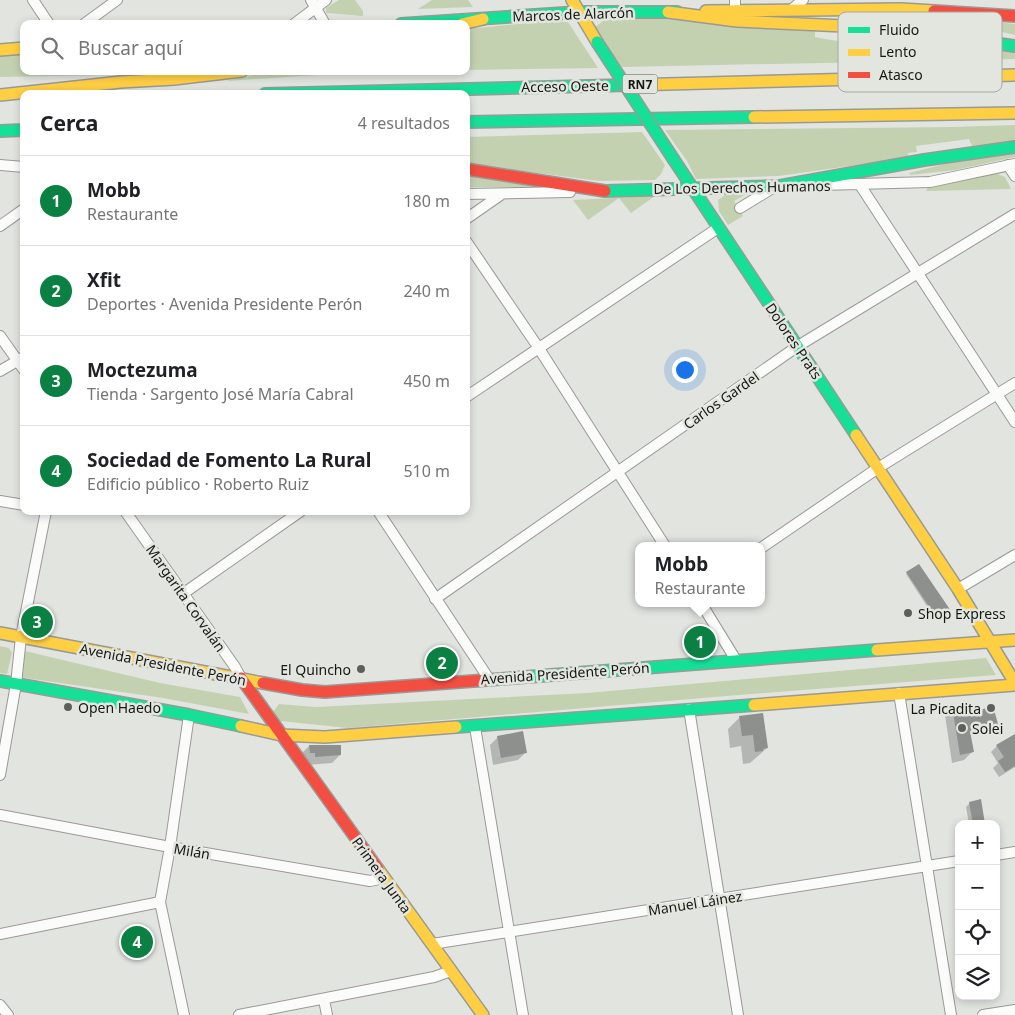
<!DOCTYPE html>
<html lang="es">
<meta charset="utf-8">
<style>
body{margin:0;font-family:"Noto Sans",sans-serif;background:#f2f2f2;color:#202124}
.controls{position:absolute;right:15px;bottom:15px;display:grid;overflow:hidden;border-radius:10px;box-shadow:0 2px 8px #0003}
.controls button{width:45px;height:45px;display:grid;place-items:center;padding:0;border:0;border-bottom:1px solid #e0e0e0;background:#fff;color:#202124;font:25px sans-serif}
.you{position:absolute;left:684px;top:369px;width:18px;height:18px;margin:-12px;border:4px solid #fff;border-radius:50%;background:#1a73e8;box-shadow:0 0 0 8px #1a73e833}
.badge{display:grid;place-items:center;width:32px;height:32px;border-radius:50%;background:#0b8043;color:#fff;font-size:16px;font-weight:700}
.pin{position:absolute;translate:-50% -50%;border:2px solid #fff;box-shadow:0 1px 5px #0006}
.popup{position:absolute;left:635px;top:542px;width:130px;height:65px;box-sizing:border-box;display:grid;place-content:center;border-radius:10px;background:#fff;filter:drop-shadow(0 1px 4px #0005);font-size:16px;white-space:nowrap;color:#757577}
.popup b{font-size:19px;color:#202124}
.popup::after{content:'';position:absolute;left:50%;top:100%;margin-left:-10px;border:10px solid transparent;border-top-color:#fff}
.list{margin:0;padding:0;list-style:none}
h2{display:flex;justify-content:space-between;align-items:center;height:65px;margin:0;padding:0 20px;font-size:21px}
h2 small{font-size:16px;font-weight:400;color:#757577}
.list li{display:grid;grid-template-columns:32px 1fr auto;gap:15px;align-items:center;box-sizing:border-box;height:90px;padding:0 20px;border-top:1px solid #e0e0e0}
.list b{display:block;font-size:19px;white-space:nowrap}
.list p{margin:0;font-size:16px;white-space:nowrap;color:#757577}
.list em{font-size:16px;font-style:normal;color:#757577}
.icon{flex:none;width:28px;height:28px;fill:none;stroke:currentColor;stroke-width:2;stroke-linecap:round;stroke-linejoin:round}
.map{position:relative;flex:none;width:1015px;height:1015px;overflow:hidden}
.search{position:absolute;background:#fff;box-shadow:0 2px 8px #0003;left:20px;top:20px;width:450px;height:55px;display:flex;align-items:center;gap:12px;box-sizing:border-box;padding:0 18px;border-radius:10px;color:#757577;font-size:19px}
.panel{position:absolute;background:#fff;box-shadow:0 2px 8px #0003;left:20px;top:90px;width:450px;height:425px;border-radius:10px}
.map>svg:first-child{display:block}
.green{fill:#c4d1b1}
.shadow{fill:#0003}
.building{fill:#8e908d}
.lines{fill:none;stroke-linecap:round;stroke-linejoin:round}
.street-casing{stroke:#999a97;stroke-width:12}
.fast-casing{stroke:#999a97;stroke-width:14}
.slow-casing{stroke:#999a97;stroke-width:14}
.jam-casing{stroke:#999a97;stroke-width:14}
.street{stroke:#fbfbfa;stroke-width:10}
.fast{stroke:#16e098;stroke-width:11}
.slow{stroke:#ffcf43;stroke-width:11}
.jam{stroke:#f24e42;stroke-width:11}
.fast-bridge-casing{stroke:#999a97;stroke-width:14;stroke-linecap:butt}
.fast-bridge{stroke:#16e098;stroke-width:11}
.poi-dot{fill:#5e5f5c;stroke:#e3e6de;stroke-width:2}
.labels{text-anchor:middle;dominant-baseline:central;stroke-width:5;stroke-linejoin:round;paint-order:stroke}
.shield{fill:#e3e6de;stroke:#545651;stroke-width:1}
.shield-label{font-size:12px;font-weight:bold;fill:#171815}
.street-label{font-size:14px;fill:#171815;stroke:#e3e6de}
.poi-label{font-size:14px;fill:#171815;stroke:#e3e6de;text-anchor:start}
.key{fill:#e3e6de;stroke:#a6a8a2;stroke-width:1}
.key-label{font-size:14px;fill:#171815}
</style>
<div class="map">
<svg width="1015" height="1015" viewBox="0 0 1015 1015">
<rect width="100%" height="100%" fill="#e2e4e0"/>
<path class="green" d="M339,0H355L363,11V16L326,13V8Z
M432,0H468L473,7L418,9Z
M615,19H685L815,30V37C841,43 869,43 895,44L896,39L1015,51V59L622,67L594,28L603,21Z
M548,21L568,22L598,68L466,70V29Z
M983,21L1015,24V35L985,28Z
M24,52V71H143L105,75L0,77V53Z
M272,71H376L226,81Z
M1015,125V141L973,148L969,139L916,146L917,152L908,153V158L778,176L696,179L687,161L665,130L952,127Z
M642,132L665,165L661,174L655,180L599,181L466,164V137Z
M1015,150V157L955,170L910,175L909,173L973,157Z
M466,171L549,187H466Z
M995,173L1005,177L1011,189L926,191L929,185Z
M735,192H750L734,201L743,216L728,225L719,211L718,200L725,195Z
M655,196L631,213L619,198L588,220L573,200Z
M0,646L9,648L12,653L7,674L0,673Z
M25,651L160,683L240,697L249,714L163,698L19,677Z
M986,658L996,675L727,696L348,728L280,721L273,712L279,704L316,707L587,693Z"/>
<path class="shadow" d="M919,566L949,611L936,620L906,574Z
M953,707L966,715L996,723L988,732L970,736L972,752L964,760L952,763L945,715Z
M740,717L767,748L750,763L743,764L741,746L730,748L728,729Z
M1015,735V767L999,777L993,768L998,763L991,752L997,746Z
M498,737L526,752L518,760L493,765L490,745Z
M309,746L340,755L332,763L307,765V760H302L301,754Z
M970,803L984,824H969L966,807Z"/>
<path class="building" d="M919,564L951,611L938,620L906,572Z
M966,705L967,714L993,706L998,724L970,731L974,752L960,755L952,706Z
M763,713L768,748L763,749V751L755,752L753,735L742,736L739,716Z
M523,731L527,753L501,758L497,736Z
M1015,734V766L1005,772L998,761L1004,757L996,745Z
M309,745H341V755L315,757V753H310Z
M981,799L985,824H973L969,802Z"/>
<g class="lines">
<defs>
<path id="street" d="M33,0L49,24
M311,0L325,24
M735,0V10
M792,9L803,0
M84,24L117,0
M294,24L326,0
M0,165L24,167
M1008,165L1015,176
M821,185L930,182L1015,164
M860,185L1015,422
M466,194L570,192
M740,208L776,186
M466,219L502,194
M0,226L24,209
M466,241L538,347L665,546
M0,336L24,370
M0,371L24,357
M466,397L718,228
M0,501L24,505
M125,511L235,667L241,678
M378,511L489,679
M761,548L878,468L1015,383
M958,589L1015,555
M184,593L301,511
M435,599L798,346L1015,214
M701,603L736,660
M899,693L951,1015
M689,709L738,1015
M475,727L523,1015
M0,775L16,684L21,637L46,511
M0,815L170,847L370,881L384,878
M996,855L1015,852
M0,934L160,902
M432,944L959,861
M324,1000L327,1015
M0,1005L8,1015
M184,1015L160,902L170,847L189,715
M239,1015L434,977L451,971
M983,1015L1015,1010"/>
<path id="fast" d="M401,24L580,12H677
M866,27L886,28L1015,46
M265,94L629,85
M466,122L754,117
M0,131L24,130
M674,160L856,435
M780,186L924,160L1015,147
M605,191L780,186
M487,680L877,650
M0,681L189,715L241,726
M456,727L754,705"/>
<path id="slow" d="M572,0L597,42
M706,11L901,9L934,11
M668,12L737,21L866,27
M462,24L483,19
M0,50L24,48
M629,85L1015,75
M0,95L121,82L174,79L242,71
M754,117L1015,113
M856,435L958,589L1015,683
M0,633L263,683
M877,650L1015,640
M754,705L1015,685
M241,726L281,735L325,737L456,727
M378,869L483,1015"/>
<path id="jam" d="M934,11L1015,16
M466,169L605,191
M241,678L378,869
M263,683L302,690L325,692L487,680"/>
</defs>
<use href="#street" class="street-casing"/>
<use href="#fast" class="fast-casing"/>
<use href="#slow" class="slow-casing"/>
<use href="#jam" class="jam-casing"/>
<use href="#street" class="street"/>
<use href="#fast" class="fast"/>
<use href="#slow" class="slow"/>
<use href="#jam" class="jam"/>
<defs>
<path id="fast-bridge" d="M597,42L674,160"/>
</defs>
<use href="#fast-bridge" class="fast-bridge-casing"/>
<use href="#fast-bridge" class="fast-bridge"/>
</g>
<g class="poi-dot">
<circle cx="908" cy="613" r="5"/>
<circle cx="361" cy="669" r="5"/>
<circle cx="68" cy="707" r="5"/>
<circle cx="991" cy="708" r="5"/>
<circle cx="962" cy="728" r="5"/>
</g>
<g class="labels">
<rect class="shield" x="622.5" y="74.5" width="35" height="19" rx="4"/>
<g class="shield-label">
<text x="640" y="84">RN7</text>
</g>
<g class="street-label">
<text transform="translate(573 14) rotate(-2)">Marcos de Alarcón</text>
<text transform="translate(565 86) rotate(-1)">Acceso Oeste</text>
<text transform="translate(742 187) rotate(-1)">De Los Derechos Humanos</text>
<text transform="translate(794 341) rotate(56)">Dolores Prats</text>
<text transform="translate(721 400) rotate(-35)">Carlos Gardel</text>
<text transform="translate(186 598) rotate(55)">Margarita Corvalán</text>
<text transform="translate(163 664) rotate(11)">Avenida Presidente Perón</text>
<text transform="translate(565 673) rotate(-4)">Avenida Presidente Perón</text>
<text transform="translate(192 851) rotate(10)">Milán</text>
<text transform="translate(382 875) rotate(54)">Primera Junta</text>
<text transform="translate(695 903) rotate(-9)">Manuel Láinez</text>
</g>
<g class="poi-label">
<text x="918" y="613">Shop Express</text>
<text x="351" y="669" text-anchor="end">El Quincho</text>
<text x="78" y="707">Open Haedo</text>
<text x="981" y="708" text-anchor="end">La Picadita</text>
<text x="972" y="728">Solei</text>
</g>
</g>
<rect x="838" y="12" width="164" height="80" rx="8" class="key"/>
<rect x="848" y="27" width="22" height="6" fill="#16e098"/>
<rect x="848" y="49" width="22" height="7" fill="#ffcf43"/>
<rect x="848" y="72" width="22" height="6" fill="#f24e42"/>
<g class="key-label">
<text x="879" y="35">Fluido</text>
<text x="879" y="57">Lento</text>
<text x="879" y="80">Atasco</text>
</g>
</svg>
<div class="controls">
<button>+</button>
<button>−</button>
<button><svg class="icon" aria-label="locate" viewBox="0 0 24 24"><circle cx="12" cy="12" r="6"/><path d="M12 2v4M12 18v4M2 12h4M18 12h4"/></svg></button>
<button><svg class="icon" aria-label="layers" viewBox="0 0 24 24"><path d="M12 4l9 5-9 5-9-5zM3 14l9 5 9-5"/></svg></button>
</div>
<div class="you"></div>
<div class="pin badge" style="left:700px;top:642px">1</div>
<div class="popup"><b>Mobb</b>Restaurante</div>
<div class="pin badge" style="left:442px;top:663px">2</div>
<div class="pin badge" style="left:37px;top:622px">3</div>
<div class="pin badge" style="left:137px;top:942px">4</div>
<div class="search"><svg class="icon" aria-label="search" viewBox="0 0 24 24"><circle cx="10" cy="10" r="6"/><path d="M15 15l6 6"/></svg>Buscar aquí</div>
<section class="panel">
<h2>Cerca<small>4 resultados</small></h2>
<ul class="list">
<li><span class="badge">1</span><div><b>Mobb</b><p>Restaurante</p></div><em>180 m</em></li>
<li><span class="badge">2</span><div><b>Xfit</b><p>Deportes · Avenida Presidente Perón</p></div><em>240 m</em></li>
<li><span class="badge">3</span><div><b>Moctezuma</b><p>Tienda · Sargento José María Cabral</p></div><em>450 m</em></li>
<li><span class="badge">4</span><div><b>Sociedad de Fomento La Rural</b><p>Edificio público · Roberto Ruiz</p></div><em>510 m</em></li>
</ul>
</section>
</div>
